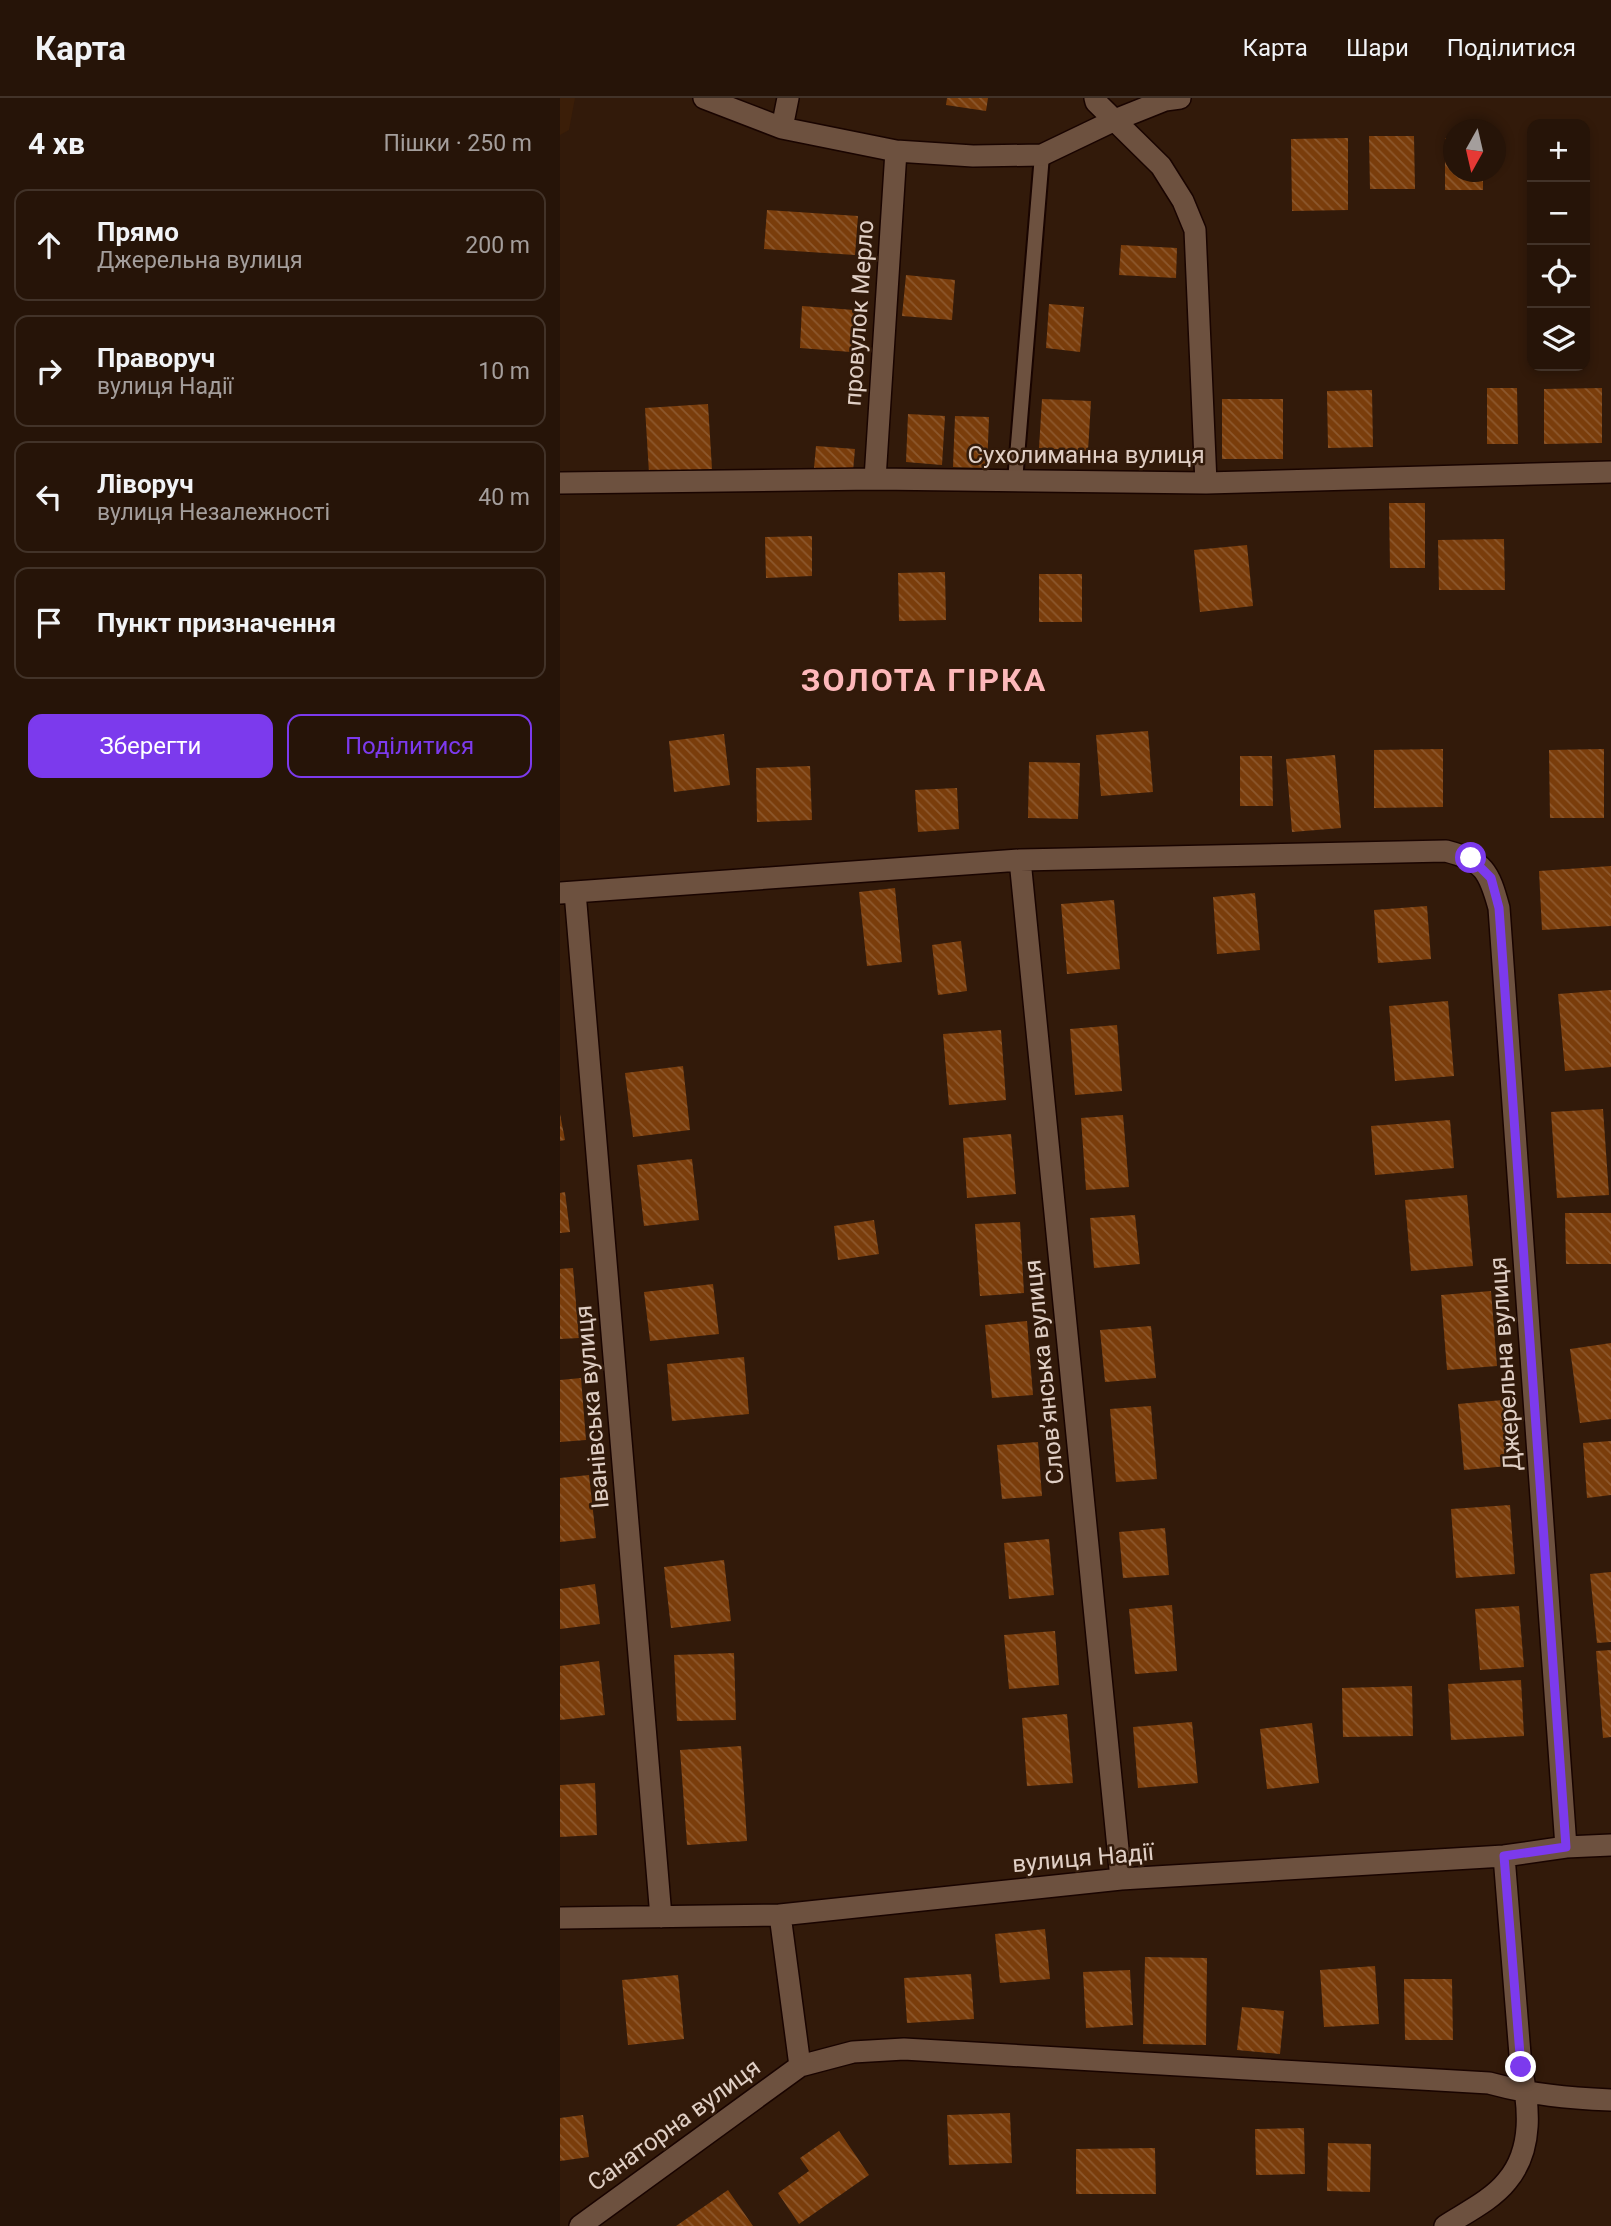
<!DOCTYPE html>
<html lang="uk">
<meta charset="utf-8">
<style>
body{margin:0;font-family:Roboto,sans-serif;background:#2e1d12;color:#f1f3f6}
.controls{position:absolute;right:21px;top:21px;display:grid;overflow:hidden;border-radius:14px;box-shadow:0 4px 10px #0003}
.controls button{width:63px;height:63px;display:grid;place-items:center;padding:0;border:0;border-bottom:2px solid #423329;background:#261408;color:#f1f3f6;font:35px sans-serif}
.compass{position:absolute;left:883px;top:21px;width:63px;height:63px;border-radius:50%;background:#261408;box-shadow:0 4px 10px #0003;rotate:188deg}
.stop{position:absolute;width:21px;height:21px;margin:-16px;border:5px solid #7c3aed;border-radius:50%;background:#fff}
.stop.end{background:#7c3aed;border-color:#fff;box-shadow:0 2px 7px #0008}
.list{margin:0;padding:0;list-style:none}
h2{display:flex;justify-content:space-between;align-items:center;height:91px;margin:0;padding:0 28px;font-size:30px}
h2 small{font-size:23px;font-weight:400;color:#a49e9c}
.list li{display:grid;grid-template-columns:46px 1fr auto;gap:21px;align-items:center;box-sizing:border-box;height:112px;margin:0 14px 14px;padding:0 14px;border:2px solid #423329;border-radius:14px}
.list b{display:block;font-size:26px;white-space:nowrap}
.list p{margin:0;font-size:23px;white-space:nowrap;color:#a49e9c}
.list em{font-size:23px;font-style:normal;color:#a49e9c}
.actions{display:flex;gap:14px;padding:21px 28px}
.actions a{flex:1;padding:16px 0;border:2px solid #7c3aed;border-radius:14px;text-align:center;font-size:24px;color:#7c3aed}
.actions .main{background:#7c3aed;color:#fff}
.icon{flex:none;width:38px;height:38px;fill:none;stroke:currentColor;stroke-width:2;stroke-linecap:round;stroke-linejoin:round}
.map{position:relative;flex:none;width:1051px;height:2128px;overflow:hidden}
header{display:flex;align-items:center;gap:42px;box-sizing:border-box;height:98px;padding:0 35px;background:#261408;border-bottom:2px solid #423329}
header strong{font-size:33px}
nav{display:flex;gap:38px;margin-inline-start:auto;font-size:24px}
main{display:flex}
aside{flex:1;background:#261408}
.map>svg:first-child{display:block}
.built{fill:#3b1e08}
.building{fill:url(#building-back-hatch)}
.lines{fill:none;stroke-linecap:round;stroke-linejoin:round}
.lane-casing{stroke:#190400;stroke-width:18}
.street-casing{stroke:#190400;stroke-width:24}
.lane{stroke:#6d513f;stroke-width:14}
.street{stroke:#6d513f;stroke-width:21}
.route{stroke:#7c3aed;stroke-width:9}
.labels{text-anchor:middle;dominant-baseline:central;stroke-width:5;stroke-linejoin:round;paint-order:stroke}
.street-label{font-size:24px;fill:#e0cfc5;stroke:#321a0a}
.district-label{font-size:32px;font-weight:bold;letter-spacing:2px;fill:#fdb8ba;stroke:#321a0a}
</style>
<header>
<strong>Карта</strong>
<nav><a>Карта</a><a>Шари</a><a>Поділитися</a></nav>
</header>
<main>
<aside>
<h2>4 хв<small>Пішки · 250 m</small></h2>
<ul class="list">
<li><svg class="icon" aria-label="ahead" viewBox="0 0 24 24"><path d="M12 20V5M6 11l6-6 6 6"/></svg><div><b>Прямо</b><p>Джерельна вулиця</p></div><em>200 m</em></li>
<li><svg class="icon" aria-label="right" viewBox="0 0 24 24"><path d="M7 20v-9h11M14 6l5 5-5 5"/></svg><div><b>Праворуч</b><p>вулиця Надії</p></div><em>10 m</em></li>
<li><svg class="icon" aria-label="left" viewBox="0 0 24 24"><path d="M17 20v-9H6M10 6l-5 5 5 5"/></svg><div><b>Ліворуч</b><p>вулиця Незалежності</p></div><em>40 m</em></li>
<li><svg class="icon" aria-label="arrive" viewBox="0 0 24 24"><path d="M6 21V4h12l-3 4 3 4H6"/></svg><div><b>Пункт призначення</b></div></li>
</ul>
<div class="actions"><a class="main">Зберегти</a><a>Поділитися</a></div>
</aside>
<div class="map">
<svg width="1051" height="2128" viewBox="0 0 1051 2128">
<defs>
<pattern id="building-back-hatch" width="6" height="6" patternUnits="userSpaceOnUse" patternTransform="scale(1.75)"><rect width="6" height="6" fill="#7a3d0b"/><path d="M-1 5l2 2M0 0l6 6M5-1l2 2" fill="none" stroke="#8d582d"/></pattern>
</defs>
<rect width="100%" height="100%" fill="#321a0a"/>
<path class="built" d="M0,0H15L9,32L0,37Z"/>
<path class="building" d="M387,0H428L426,13L386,7Z
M809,38H854L855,91H810Z
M788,40V112L732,113L731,41Z
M885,40H894V74H923V92H885Z
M207,112L298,118L295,157L204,151Z
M561,147L617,150L616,180L559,177Z
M346,177L395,182L392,222L342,218Z
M489,206L524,209L520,254L486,250Z
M242,208L294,212L291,254L240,250Z
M927,290H957L958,346H927Z
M1042,290V345L984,346V291Z
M812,292L813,349L768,350L767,293Z
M482,301L531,303L528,353L479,350Z
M662,301H723V361H662Z
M148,306L152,371L89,375L85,310Z
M348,316L385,318L382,367L346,364Z
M395,318L429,319L427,370L393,369Z
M256,348L295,351L293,373L254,370Z
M829,405H865V470H830Z
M252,438V478L206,480L205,439Z
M944,441L945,492H879L878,442Z
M687,447L693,508L640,514L634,452Z
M385,474L386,522L339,523L338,475Z
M479,476H522V524H479Z
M588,633L593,694L541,698L536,637Z
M164,636L170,687L114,694L109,643Z
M883,651V709L814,710V652Z
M1044,651V720H990L989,652Z
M775,657L781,730L732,734L726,661Z
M680,658H712L713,708H680Z
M469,664L520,665L518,721L468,720Z
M250,668L252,722L197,724L196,670Z
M397,690L399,731L358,734L355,692Z
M1051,768V828L982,832L979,773Z
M335,790L342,864L307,868L299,794Z
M695,795L700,852L657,856L653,799Z
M554,802L560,871L507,876L501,806Z
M867,808L871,861L818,865L814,812Z
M401,843L407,893L378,897L372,847Z
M1051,892V969L1005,973L998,896Z
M888,903L894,978L835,983L829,908Z
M557,927L562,993L515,997L510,931Z
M441,932L446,1002L389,1007L383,936Z
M123,968L130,1032L73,1039L65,975Z
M1043,1011L1049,1097L997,1100L991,1014Z
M0,1016L5,1042L0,1043Z
M563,1017L569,1089L526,1092L521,1020Z
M890,1022L894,1070L815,1077L811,1028Z
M451,1036L456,1096L407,1100L403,1040Z
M132,1061L139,1122L84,1128L77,1067Z
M5,1094L10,1134L0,1135V1095Z
M907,1097L913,1168L851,1173L845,1102Z
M1005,1115H1051V1166H1006Z
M575,1117L580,1166L534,1170L530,1120Z
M314,1122L319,1156L278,1162L274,1128Z
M460,1124L464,1195L420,1198L415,1126Z
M13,1170L19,1240L0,1241V1171Z
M153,1186L159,1236L90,1243L84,1194Z
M931,1193L937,1268L887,1272L881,1197Z
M467,1223L473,1297L432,1300L425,1227Z
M591,1228L596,1280L545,1284L540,1232Z
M1051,1245V1321L1020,1325L1010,1251Z
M184,1259L189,1316L112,1323L107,1266Z
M21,1280L26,1342L0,1344V1282Z
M943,1302L948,1368L904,1372L898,1306Z
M591,1308L597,1381L556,1384L550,1311Z
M1051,1343V1397L1027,1400L1023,1345Z
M478,1344L482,1398L442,1401L437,1347Z
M29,1377L36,1440L0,1444V1380Z
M950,1407L955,1476L896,1480L891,1411Z
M605,1430L609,1477L563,1480L559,1434Z
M489,1441L494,1497L449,1501L444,1445Z
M164,1462L171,1523L111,1530L104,1469Z
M1051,1474V1544L1037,1545L1030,1476Z
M35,1486L40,1526L0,1531V1491Z
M612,1507L617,1573L575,1576L569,1511Z
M959,1508L964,1569L920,1572L915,1511Z
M495,1533L499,1587L449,1591L444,1537Z
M1051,1552V1639L1043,1640L1036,1553Z
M174,1555L176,1622L117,1623L114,1557Z
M39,1563L45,1617L0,1622V1568Z
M961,1582L964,1638L891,1642L888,1586Z
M852,1588L853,1638L783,1639L782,1590Z
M507,1616L513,1685L467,1688L462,1620Z
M632,1624L638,1685L578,1690L573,1629Z
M752,1625L759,1685L707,1691L700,1631Z
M181,1648L187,1743L127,1747L120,1652Z
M35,1685L37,1737L0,1739V1687Z
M485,1831L490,1881L440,1885L435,1836Z
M585,1859L647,1860L646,1947L583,1946Z
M815,1868L819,1926L764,1929L760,1872Z
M570,1872L573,1927L526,1930L523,1874Z
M411,1876L414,1921L347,1925L344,1880Z
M118,1877L124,1941L68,1947L62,1882Z
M844,1881H892L893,1942H845Z
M682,1909L724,1913L720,1956L677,1952Z
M450,2015L452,2065L389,2067L387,2017Z
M23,2017L29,2059L0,2063V2020Z
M744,2030L745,2076L696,2077L695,2031Z
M279,2033L309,2077L239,2126L218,2095L249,2073L240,2060Z
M768,2045L811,2046L810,2094L767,2093Z
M595,2050L596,2096H516V2051Z
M168,2092L193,2128H116Z"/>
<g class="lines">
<defs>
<path id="lane" d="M455,383L482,57"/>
<path id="street" d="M144,0L222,30L336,53L413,58L482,57L555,22L605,2L620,0
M535,0L536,4L601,68L623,103L635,132L646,385
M222,30L228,0
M315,381L336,53
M0,385L315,381L646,385L1051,374
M460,762L561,1781
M15,794L101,1819
M0,795L460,762L886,753C924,763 929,773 939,810L1006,1749
M220,1817L240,1968
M0,1820L220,1817L561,1781L944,1758L1006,1749L1051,1747
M20,2128L240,1968L293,1954L344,1951L929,1985C973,1997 1007,2000 1051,2002
M885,2128C905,2115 932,2102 947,2083C974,2051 969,2007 961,1969L944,1758"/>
</defs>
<use href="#lane" class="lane-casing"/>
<use href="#street" class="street-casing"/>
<use href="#lane" class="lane"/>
<use href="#street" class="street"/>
</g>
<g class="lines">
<path class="route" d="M911,760L931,780L939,810L1006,1749L944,1758L961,1969"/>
</g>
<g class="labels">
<g class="street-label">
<text transform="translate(299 215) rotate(-86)">провулок Мерло</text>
<text x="526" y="357">Сухолиманна вулиця</text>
<text transform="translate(945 1266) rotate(-94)">Джерельна вулиця</text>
<text transform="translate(484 1274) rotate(-96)">Словʼянська вулиця</text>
<text transform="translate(32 1309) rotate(-95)">Іванівська вулиця</text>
<text transform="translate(523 1760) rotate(-5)">вулиця Надії</text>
<text transform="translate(114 2027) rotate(-36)">Санаторна вулиця</text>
</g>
<g class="district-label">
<text x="364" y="582">ЗОЛОТА ГІРКА</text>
</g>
</g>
</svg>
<div class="controls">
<button>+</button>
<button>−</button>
<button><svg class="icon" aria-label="locate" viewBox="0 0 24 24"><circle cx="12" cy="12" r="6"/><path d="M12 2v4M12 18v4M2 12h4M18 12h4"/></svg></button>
<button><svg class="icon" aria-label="layers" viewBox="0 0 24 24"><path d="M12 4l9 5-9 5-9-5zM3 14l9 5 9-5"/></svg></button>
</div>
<svg class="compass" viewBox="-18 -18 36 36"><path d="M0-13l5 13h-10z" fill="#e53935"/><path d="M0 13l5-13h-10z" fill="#a49e9c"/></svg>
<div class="stop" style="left:911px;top:760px"></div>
<div class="stop end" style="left:961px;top:1969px"></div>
</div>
</main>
